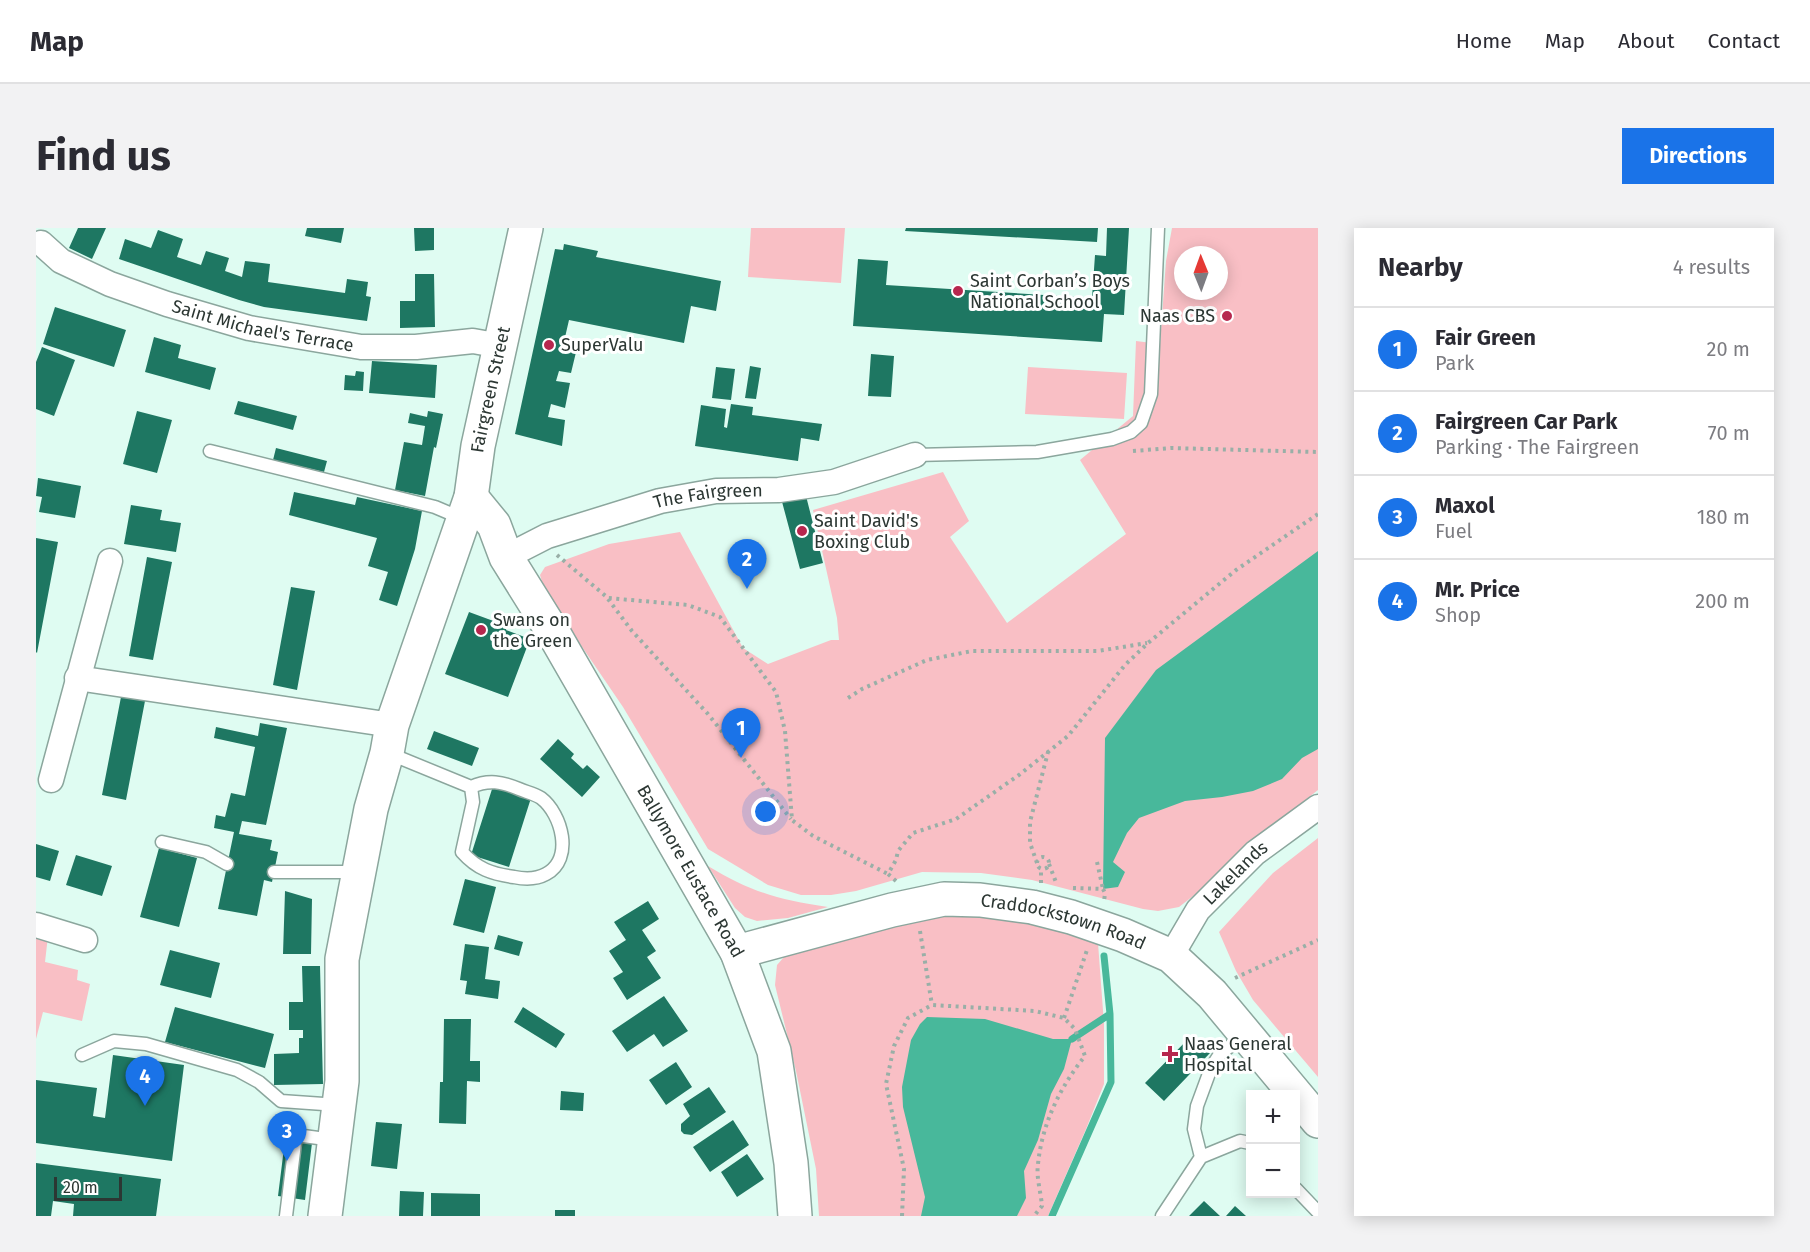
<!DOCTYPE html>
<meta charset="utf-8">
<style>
body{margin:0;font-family:"Fira Sans",sans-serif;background:#f2f2f3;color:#2b2b33}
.controls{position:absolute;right:18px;bottom:18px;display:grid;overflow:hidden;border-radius:0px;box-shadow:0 3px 15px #0003}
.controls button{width:54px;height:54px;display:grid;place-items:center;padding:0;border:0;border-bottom:2px solid #e1e1e2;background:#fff;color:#2b2b33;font:30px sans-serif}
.compass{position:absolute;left:1138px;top:18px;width:54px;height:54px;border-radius:50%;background:#fff;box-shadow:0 3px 15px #0003;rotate:359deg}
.scale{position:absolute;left:18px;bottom:15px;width:68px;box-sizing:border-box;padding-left:6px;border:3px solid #2c3733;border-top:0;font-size:16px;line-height:21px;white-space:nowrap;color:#2c3733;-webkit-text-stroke:4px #fff;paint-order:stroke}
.you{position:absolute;left:730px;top:584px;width:21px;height:21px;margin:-15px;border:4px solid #fff;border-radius:50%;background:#1a73e8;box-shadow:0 0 0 9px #1a73e833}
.badge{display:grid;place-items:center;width:39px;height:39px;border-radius:50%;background:#1a73e8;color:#fff;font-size:20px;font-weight:700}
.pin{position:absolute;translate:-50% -50px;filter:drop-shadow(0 2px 3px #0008)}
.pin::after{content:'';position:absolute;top:32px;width:21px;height:18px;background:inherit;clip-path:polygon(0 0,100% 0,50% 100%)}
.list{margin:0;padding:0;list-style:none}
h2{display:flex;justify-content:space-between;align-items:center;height:78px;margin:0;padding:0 24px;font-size:26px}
h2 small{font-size:20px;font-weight:400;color:#7c7c81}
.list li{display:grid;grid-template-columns:39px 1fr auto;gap:18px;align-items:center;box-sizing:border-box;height:84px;padding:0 24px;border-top:2px solid #e1e1e2}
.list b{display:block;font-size:22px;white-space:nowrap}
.list p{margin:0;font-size:20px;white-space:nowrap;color:#7c7c81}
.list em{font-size:20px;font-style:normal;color:#7c7c81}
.map{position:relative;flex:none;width:1282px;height:988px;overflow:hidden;border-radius:0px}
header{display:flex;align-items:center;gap:36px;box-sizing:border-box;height:84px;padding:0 30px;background:#fff;border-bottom:2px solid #e1e1e2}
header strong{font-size:28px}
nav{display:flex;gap:33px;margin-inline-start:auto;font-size:21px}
.intro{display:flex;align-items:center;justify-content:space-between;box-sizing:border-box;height:144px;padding:0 36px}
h1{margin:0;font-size:42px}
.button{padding:15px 27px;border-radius:0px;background:#1a73e8;color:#fff;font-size:21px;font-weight:700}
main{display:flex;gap:36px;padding:0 36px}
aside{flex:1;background:#fff;border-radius:0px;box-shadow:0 3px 15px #0003}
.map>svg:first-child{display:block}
.green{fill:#f9bfc5;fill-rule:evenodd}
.water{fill:#48b89b}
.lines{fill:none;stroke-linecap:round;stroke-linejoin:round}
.stream{stroke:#48b89b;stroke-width:7}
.building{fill:#1e7762}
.lane-casing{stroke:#8ba69d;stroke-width:15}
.street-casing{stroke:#8ba69d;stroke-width:27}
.secondary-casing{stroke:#8ba69d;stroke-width:36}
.path{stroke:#99afa7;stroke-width:4;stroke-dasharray:3 4.5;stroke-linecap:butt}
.lane{stroke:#fff;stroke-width:12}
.street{stroke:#fff;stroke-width:24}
.secondary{stroke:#fff;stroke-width:33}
.poi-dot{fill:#b7274e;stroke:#fff;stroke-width:2}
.labels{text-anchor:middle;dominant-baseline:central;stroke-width:6;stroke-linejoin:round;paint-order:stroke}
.poi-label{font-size:18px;fill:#2c3733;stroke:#fff;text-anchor:start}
.street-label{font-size:18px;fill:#2c3733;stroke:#fff}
</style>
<header>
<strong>Map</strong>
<nav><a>Home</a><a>Map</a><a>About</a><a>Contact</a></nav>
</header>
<div class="intro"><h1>Find us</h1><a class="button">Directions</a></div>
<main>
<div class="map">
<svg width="1282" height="988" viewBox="0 0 1282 988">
<rect width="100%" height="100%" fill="#dffcf2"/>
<path class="green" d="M715,0H809L805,55L712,49Z
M1136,0H1282V562L1214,616L1175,654L1143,679L1122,683L1107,681L996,652L945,645L886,644L820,663L795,667H765L732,657L672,621L587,479L510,366L504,347L509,339L573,316L644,304L707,420L732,436L795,412H803L801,390L777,282L907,244L933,293L914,309L971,395L1090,306L1044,232L1097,188L1100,113L1124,116L1130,33ZM1147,27H1183V63H1147Z
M992,139L1091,145L1088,191L989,186Z
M1282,610V849L1217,772L1200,743L1183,704L1237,645Z
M672,638C715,664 743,672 792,679L752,690L721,693L709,689L699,680Z
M908,680L994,689L1062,715L1068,796V856L1050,901L1012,988H783L780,941L760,843L739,757L741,737L756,720Z
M0,705L12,708L9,734L42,742L41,752L54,756L46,793L7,784L0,811Z"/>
<path class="water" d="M1282,323V521L1266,530L1246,551L1217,563L1186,569L1149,573L1103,590L1091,605L1077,634L1089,644L1082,659L1067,661L1069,510L1120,442Z
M891,789L949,791L1017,811H1036L1028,841L1015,866L1002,912L988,943L990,970L981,988H885L889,969L867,879L866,859L875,812L884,796Z"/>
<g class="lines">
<path class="stream" d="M1036,811L1074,786L1068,728
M1016,988L1075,854L1074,786"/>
</g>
<path class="building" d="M42,0H70L56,31L33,20Z
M271,0H308L305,15L269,8Z
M378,0H398V22L379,23Z
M870,0H1062L1061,14L869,3Z
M1071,0H1093L1088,87L1068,86L1066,114L817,98L822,31L852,33L850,57L1056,70L1059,27L1070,28Z
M122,2L147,11L141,29L165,37L170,23L193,30L189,43L206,49L209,33L234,36L232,54L309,65L311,51L332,54L330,68L335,69L331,93L228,79L203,72L83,31L89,11L115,20Z
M528,16L562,23L560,29L685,53L680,83L655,78L648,115L533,92L527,118L541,120L535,145L523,143L520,153L534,155L529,180L515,176L512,189L529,192L526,218L479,206L519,21L527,22Z
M379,46H398L399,99L364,100V73H379Z
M19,79L90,102L78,139L7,116Z
M118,109L145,117L142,130L180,140L174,162L109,144Z
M6,119L39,132L18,188L0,181V134Z
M835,126L858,128L855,169L832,168Z
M336,133L401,137L399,170L333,165Z
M714,138L725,140L720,171L709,170Z
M680,139L699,141L695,172L676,170Z
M320,143L328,144L327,163L308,162L309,147L319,148Z
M202,173L261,188L257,202L198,186Z
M695,176L717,179L716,187L786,196L783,213L765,210L762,233L659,218L665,177L690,181L688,199L691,200Z
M101,183L136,192L121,245L87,236Z
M392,183L407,186L400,220L398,219L389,268L359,262L368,214L386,217L389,198L372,195L374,185L391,189Z
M240,220L291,233L288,244L237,232Z
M2,250L45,258L39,290L3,284L6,269L0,268Z
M258,264L319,277L321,269L386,283L379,321L361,378L343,372L352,344L332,338L341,310L253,287Z
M769,264L787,335L764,341L745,270Z
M95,277L126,282L124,292L145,295L140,324L88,316Z
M0,310L22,314L1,425L0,424Z
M111,329L136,334L117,432L93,428Z
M255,359L279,363L261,462L237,457Z
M433,384L471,398L470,402L494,411L472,469L409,446Z
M85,469L109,473L90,572L66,567Z
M224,495L251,500L230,597L206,593L203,606L236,612L234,622L242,624L236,654L228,652L221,688L182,681L198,604L178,600L180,587L189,589L195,565L209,568L219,519L178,510L180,499L222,508Z
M398,503L443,520L436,538L391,521Z
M522,511L538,526L535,530L547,541L551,537L564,549L546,569L504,531Z
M457,558L495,570L473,639L435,627Z
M0,616L23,623L14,653L0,649Z
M123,620L161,630L143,699L104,689Z
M40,627L76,638L66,668L30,657Z
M429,651L460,659L448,705L417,697Z
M249,663L276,671L275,726H247Z
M612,673L623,691L606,702L620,723L611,729L625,750L591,772L577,750L587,744L573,723L590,712L578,694Z
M462,707L487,714L483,728L458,721Z
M429,716L453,719L449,751L464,753L462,771L429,766L431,753L424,752Z
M134,722L184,735L175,770L124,757Z
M266,738H284L287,856L238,857V826L263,825V810H267V802H253V774H267Z
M628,768L652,803L627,819L618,806L591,824L576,803Z
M139,779L238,806L229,840L129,814Z
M487,779L529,806L520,820L478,794Z
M408,791H435L434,833H444V854L431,853L430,896L403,895L404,854H407Z
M1156,807L1174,825L1128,873L1109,855Z
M77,827L148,837L136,933L0,915V852L61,860L57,888L69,890Z
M640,834L656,859L630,877L613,852Z
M673,859L690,884L656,907L648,906L645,903V896L654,888L647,876Z
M525,863L548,865L547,883L524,882Z
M697,892L713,917L674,944L657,919Z
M340,894L366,896L361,941L335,938Z
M249,912L276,915L269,972L242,968Z
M711,926L728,951L701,969L685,944Z
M0,935L125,951L120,988H37L38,976L17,973L15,988H0Z
M364,963L388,964L387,988H363Z
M395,965L444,966V988H395Z
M1168,973L1184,988H1153Z
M1199,978L1210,988H1190Z
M519,982H539V988H519Z"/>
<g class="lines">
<defs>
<path id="lane" d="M174,223L399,279L425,290
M879,227L1001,224L1076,211L1095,204L1105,195L1115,166L1122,0
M352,525L435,559L437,574L426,624C441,641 456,646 478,649C488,651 501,651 510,646C538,631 526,586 505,570C499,566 490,564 483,561C466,554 453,551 435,559
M126,614L170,624L191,636
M238,644H321
M1208,807L1184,826L1175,840L1161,878L1158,901L1165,929L1204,913L1214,915
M46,827L78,813L110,816L201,842L223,854L245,873L302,877
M1260,961L1282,984
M250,988L260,907L297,912
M1126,988L1165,929"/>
<g id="street">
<path id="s1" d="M5,15L25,33L74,56L131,76L213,100L325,119H380L437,113L465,118"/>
<path id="s2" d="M470,329L511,308L624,273L680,263L743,262L798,254L879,227"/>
<path d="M41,450L356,497"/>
<path d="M15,552L74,333"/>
<path d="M0,697L49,712"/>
<path id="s3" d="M1135,728L1162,682L1219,625L1282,579"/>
</g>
<g id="secondary">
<path id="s4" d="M435,269L458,297L470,329L518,406L701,724L738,823L755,935L759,988"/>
<path id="s5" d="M701,724L856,682L908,671L944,672L996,679L1035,689L1087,707L1135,728L1176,766L1282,893"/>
<path id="s6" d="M289,988L306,853V731L335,581L351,525L356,497L435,269L442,218L490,0"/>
</g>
</defs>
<use href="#lane" class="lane-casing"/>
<use href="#street" class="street-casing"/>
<use href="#secondary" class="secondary-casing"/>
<path class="path" d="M1097,223L1135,220L1282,224
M521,327L572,370L652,377L684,389L740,464L749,503L756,592L777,608L852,646
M572,371L596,403L672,486L755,591
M812,470L826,461L891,432L936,423H1062L1111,415
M1001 635a6 6 0 1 1 12 0a6 6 0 1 1-12 0Z
M1061,634L1067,661
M1001,635L994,615V594L1012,524
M1013,636L1021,657
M860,653L852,646L860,632L862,623L877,605L920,591L983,547L1032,508L1089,437L1112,415L1200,342L1282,286
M1005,655V641
M1037,660L1067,661L1069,665L1068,674
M884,703L896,777
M1199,750L1282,712
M1028,790L1051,722
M866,988L868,941L850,856L858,818L872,790L896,777L999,783L1028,790L1039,801L1049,828C1024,859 1006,896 1002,936C1000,949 1005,965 1006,978L998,988"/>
<use href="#lane" class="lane"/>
<use href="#street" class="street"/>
<use href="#secondary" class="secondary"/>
</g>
<g class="poi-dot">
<circle cx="922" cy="63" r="6"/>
<circle cx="1191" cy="88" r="6"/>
<circle cx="513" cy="117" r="6"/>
<circle cx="766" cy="303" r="6"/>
<circle cx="445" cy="402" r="6"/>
<path d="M1131 817h6v6h6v6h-6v6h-6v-6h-6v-6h6z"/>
</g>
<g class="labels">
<g class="poi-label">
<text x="934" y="53">Saint Corban’s Boys<tspan x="934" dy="21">National School</tspan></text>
<text x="1179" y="88" text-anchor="end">Naas CBS</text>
<text x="525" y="117">SuperValu</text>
<text x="778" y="293">Saint David's<tspan x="778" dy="21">Boxing Club</tspan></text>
<text x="457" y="392">Swans on<tspan x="457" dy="21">the Green</tspan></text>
<text x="1148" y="816">Naas General<tspan x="1148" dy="21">Hospital</tspan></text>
</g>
<g class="street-label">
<text stroke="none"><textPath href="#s1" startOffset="240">Saint Michael's Terrace</textPath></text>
<text stroke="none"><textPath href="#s6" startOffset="848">Fairgreen Street</textPath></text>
<text stroke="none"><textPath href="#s2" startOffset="213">The Fairgreen</textPath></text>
<text stroke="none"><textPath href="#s4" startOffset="435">Ballymore Eustace Road</textPath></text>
<text stroke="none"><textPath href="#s3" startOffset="106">Lakelands</textPath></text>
<text stroke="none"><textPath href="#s5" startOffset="336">Craddockstown Road</textPath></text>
</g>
</g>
</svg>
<div class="controls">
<button>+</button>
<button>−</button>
</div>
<svg class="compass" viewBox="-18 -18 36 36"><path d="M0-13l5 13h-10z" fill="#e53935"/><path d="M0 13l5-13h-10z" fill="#7c7c81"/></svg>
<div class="scale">20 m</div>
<div class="you"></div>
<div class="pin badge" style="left:705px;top:530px">1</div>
<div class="pin badge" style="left:711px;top:361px">2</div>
<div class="pin badge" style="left:251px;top:933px">3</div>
<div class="pin badge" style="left:109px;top:878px">4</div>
</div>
<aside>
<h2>Nearby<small>4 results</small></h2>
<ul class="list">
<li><span class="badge">1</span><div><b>Fair Green</b><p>Park</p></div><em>20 m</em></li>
<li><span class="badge">2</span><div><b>Fairgreen Car Park</b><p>Parking · The Fairgreen</p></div><em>70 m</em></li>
<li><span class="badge">3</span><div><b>Maxol</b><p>Fuel</p></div><em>180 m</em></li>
<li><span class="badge">4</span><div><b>Mr. Price</b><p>Shop</p></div><em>200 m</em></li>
</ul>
</aside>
</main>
